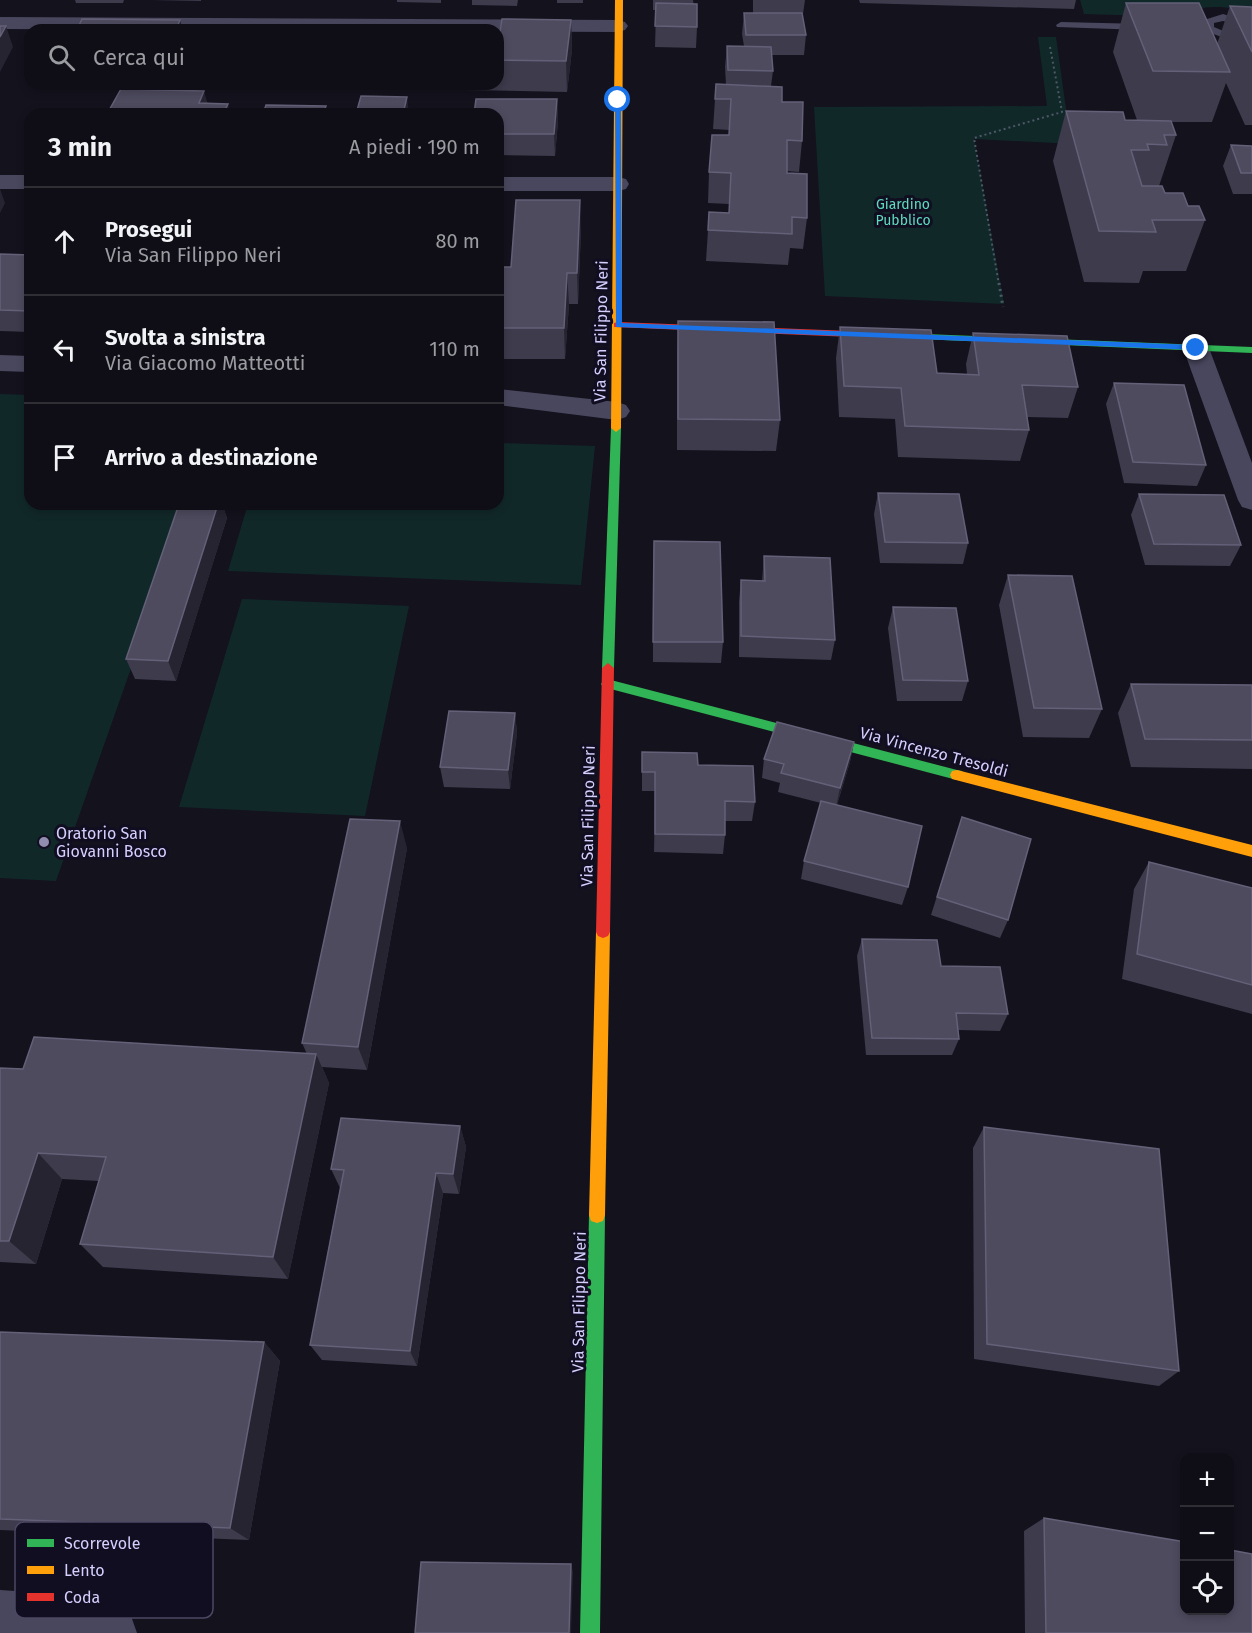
<!DOCTYPE html>
<html lang="it">
<meta charset="utf-8">
<style>
body{margin:0;font-family:"Fira Sans",sans-serif;background:#1d1c23;color:#f1f3f6}
.controls{position:absolute;right:18px;bottom:18px;display:grid;overflow:hidden;border-radius:12px;box-shadow:0 3px 9px #0003}
.controls button{width:54px;height:54px;display:grid;place-items:center;padding:0;border:0;border-bottom:2px solid #2f2e35;background:#0f0e16;color:#f1f3f6;font:30px sans-serif}
.stop{position:absolute;width:18px;height:18px;margin:-14px;border:4px solid #1a73e8;border-radius:50%;background:#fff}
.stop.end{background:#1a73e8;border-color:#fff;box-shadow:0 2px 6px #0008}
.list{margin:0;padding:0;list-style:none}
h2{display:flex;justify-content:space-between;align-items:center;height:78px;margin:0;padding:0 24px;font-size:26px}
h2 small{font-size:20px;font-weight:400;color:#9b9ca1}
.list li{display:grid;grid-template-columns:39px 1fr auto;gap:18px;align-items:center;box-sizing:border-box;height:108px;padding:0 24px;border-top:2px solid #2f2e35}
.list b{display:block;font-size:22px;white-space:nowrap}
.list p{margin:0;font-size:20px;white-space:nowrap;color:#9b9ca1}
.list em{font-size:20px;font-style:normal;color:#9b9ca1}
.icon{flex:none;width:33px;height:33px;fill:none;stroke:currentColor;stroke-width:2;stroke-linecap:round;stroke-linejoin:round}
.map{position:relative;flex:none;width:1252px;height:1633px;overflow:hidden}
.search{position:absolute;background:#0f0e16;box-shadow:0 3px 9px #0003;left:24px;top:24px;width:480px;height:66px;display:flex;align-items:center;gap:15px;box-sizing:border-box;padding:0 21px;border-radius:18px;color:#9b9ca1;font-size:22px}
.panel{position:absolute;background:#0f0e16;box-shadow:0 3px 9px #0003;left:24px;top:108px;width:480px;height:402px;border-radius:18px}
.map>svg:first-child{display:block}
.green{fill:#112829}
.lines{fill:none;stroke-linecap:round;stroke-linejoin:round}
.path-far1{stroke:#4c5967;stroke-width:2;stroke-dasharray:2 3;stroke-linecap:butt}
.path{stroke:#4c5967;stroke-width:3;stroke-dasharray:2 4;stroke-linecap:butt}
.lane{fill:#49475e;fill-rule:evenodd}
.street{fill:#49475e;fill-rule:evenodd}
.fast{fill:#30b455;fill-rule:evenodd}
.slow{fill:#ff9f0a;fill-rule:evenodd}
.jam{fill:#e5322d;fill-rule:evenodd}
.wall{fill:#3d3b4c}
.shaded-wall{fill:#262431}
.building{fill:#4e4b5f;stroke:#636078;stroke-width:1.5}
.route{fill:#1a73e8}
.poi-dot{fill:#918daf;stroke:#110e21;stroke-width:2}
.labels{text-anchor:middle;dominant-baseline:central;stroke-width:6;stroke-linejoin:round;paint-order:stroke}
.far-park-label{font-size:14px;fill:#5ddcbf;stroke:#110e21}
.street-label{font-size:16px;fill:#d5cffe;stroke:#110e21}
.poi-label{font-size:16px;fill:#d5cffe;stroke:#110e21;text-anchor:start}
.key{fill:#110e21;stroke:#4c4863;stroke-width:1.5}
.key-label{font-size:16px;fill:#d5cffe}
</style>
<div class="map">
<svg width="1252" height="1633" viewBox="0 0 1252 1633">
<rect width="100%" height="100%" fill="#14121d"/>
<path class="green" d="M1080,0H1252V13C1231,6 1198,3 1180,17L1084,14Z
M1038,37H1056L1066,109L1075,144L974,139L1004,304L825,296L814,107L1047,106Z
M0,394L30,395V504H189L56,881L0,878Z
M498,443L595,446L581,585L228,571L248,504H498Z
M242,599L409,606L365,816L179,807Z"/>
<g class="lines">
<path class="path-far1" d="M999,285L974,138L1062,112L1050,47"/>
<path class="path" d="M999,283L1003,307"/>
<path class="lane" d="M1223,14L1252,23V28L1223,21L1214,23V27L1228,33L1247,32V36L1227,39L1208,32H1189L1184,29L1189,26H1203L1204,20Z
M1061,22L1143,24L1148,27L1143,30L1057,27L1056,25Z"/>
<path class="street" d="M0,17L618,20L625,22L628,26L625,30L618,32L0,29Z
M0,175H30V189H0Z
M498,177H618L626,179L629,184L626,189L618,191H498Z
M1196,340L1205,342L1209,348L1252,463V510L1242,507L1238,500L1183,348L1187,342Z
M0,355L30,356V372L0,371Z
M498,389L617,402L626,405L630,411L626,417L617,420L498,405Z
M0,1590C38,1592 95,1602 131,1616L137,1633H0Z"/>
<path class="fast" d="M876,332L1252,347V353L872,337V333Z
M616,424L621,428L614,668L608,673L602,668L611,428Z
M607,679L957,770L962,771L964,775L962,779L957,780L603,687L601,684L603,681Z
M597,1207L603,1209L605,1215L600,1633H580L589,1215L591,1209Z"/>
<path class="slow" d="M615,0H623L621,428L616,432L611,428Z
M957,770L1252,845V857L952,779L950,775L952,771Z
M603,926L608,928L610,932L605,1215L603,1221L597,1223L591,1221L589,1215L596,932L598,928Z"/>
<path class="jam" d="M618,322L876,332L881,335L876,338L614,327V323Z
M608,663L614,668L610,932L608,936L603,938L598,936L596,932L602,668Z"/>
</g>
<path class="wall" d="M75,0H124L123,3H76Z
M152,0H201V1Z
M397,0H441V3L397,2Z
M472,0H518L517,6L472,5Z
M557,0H583V3H557Z
M653,0H693L697,27L696,48L655,47L656,10H653Z
M753,0H805L803,14H802L806,35L804,55H771L773,71L771,86L782,102L802,141L799,172L787,171V173L807,218L803,249L790,248L788,265L706,261L708,230L729,213V204L708,203L709,172L729,135V130L713,129L716,84L726,85L725,67L727,46H744L742,34L744,13H780H753Z
M859,0H1076L1074,9L860,3Z
M1126,3L1217,44L1230,6L1252,7V125H1245L1226,83L1212,122H1171L1176,135L1159,186L1165,193L1188,206L1205,220L1186,271H1143L1139,283L1084,282L1053,161L1066,111L1125,120H1137L1113,52Z
M571,20L572,50L567,92L466,90V84H498V32Z
M557,99L558,121L555,156L498,155V114Z
M1231,145L1252,146V194H1233L1223,166Z
M581,231L578,304H569L565,359H498V279L511,267Z
M0,254L30,255V332L0,331Z
M678,321L780,420L776,451L677,450V352Z
M840,327L937,373L967,374L966,364L973,333L1078,387L1068,418L1027,417L1029,430L1020,461L898,457L895,419L839,417L836,358Z
M1114,383L1206,465L1197,486L1124,483L1106,404Z
M878,493L968,543L963,564L880,563L874,514Z
M1139,494L1241,545L1230,566L1145,565L1131,515Z
M179,504H222L227,518L176,681L135,679L126,659Z
M764,556L835,640L831,660L739,657V601L741,580L762,581Z
M653,562L723,642L721,663L653,662Z
M1008,575L1102,709L1089,738L1023,737L999,605Z
M893,607L968,681L962,701H897L888,628Z
M1131,684L1252,685V769L1131,767L1118,713Z
M515,713L517,733L510,789L444,787L440,767Z
M854,742L850,762L837,805L908,887L902,905L801,879L804,861L821,803L778,792L780,783L762,778L764,759Z
M642,752L698,765L755,802L752,821H725V835L723,854L654,852L655,791H642Z
M962,817L1008,920L1000,938L931,915Z
M407,848L367,1070L322,1067L329,1083L288,1279L103,1267L80,1244L99,1181L62,1179L36,1264L0,1262V1068L23,1069L307,1054L302,1043Z
M1149,862L1252,888V1014L1122,979L1134,889Z
M862,939L941,966L1008,1014L1000,1031L958,1030L959,1039L952,1055H866L857,956Z
M460,1126L466,1147L459,1194L443,1193L417,1366L322,1360L310,1345L340,1188L331,1169Z
M984,1127L1179,1371L1159,1386L974,1359L973,1148Z
M0,1332L264,1342L280,1361L249,1540L0,1530Z
M1044,1518L1252,1633H1025L1024,1531Z"/>
<path class="shaded-wall" d="M180,20L183,30H176Z
M571,20L572,50L567,92L566,61Z
M6,26L13,47L0,72V37Z
M204,91L210,112L199,103Z
M407,97L409,114H403Z
M557,99L558,121L555,156L554,134Z
M228,104L230,114H223Z
M326,106L327,114H323Z
M0,189L5,203L0,213Z
M580,200L581,231L578,304L577,273Z
M567,273L569,304L565,359L564,328Z
M218,504H222L227,518L176,681L168,661Z
M515,713L517,733L510,789L508,770Z
M854,742L850,762L836,807L840,788Z
M400,821L407,848L367,1070L358,1047Z
M316,1054L329,1083L288,1279L273,1257Z
M460,1126L466,1147L459,1194L453,1174Z
M38,1153L62,1179L36,1264L9,1241Z
M436,1173L443,1193L417,1366L410,1351Z
M264,1342L280,1361L249,1540L230,1528Z
M571,1564L573,1572L571,1633H569Z"/>
<path class="building" d="M656,3L697,4V27L655,26Z
M1126,3H1199L1230,72L1153,71Z
M1230,6L1252,7V52Z
M744,13H802L806,35H746Z
M82,19L180,20L176,30H77Z
M502,19L571,20L566,61L498,60V32H500Z
M207,25L258,26L256,30H205Z
M0,26H6L0,37Z
M309,26L414,27V30H308Z
M727,46L771,47L773,71L728,70Z
M716,84L782,87V102H803L802,141L787,140V173L807,174V218L792,217V234L708,230L709,212L729,213L731,173L709,172L712,135H729L731,99H715Z
M121,89L204,91L199,103L228,104L223,114H107Z
M361,96L407,97L403,114H356Z
M476,99H557L554,134H498V114H474Z
M266,105L326,106L323,114H263Z
M1066,111L1123,112L1125,120L1171,121L1176,135H1164L1167,145L1147,144L1149,150H1131L1142,186H1162L1165,193H1183L1188,206H1199L1205,220H1152L1156,232L1099,231Z
M1231,145L1252,146V173H1241Z
M516,200H580L577,273H567L564,328H498V279L499,267H511Z
M0,254L30,255V311L0,310Z
M678,321L774,322L780,420L678,419Z
M840,327L931,330L937,373L979,375L973,333L1067,336L1078,387L1022,385L1029,430L905,426L901,388L844,386Z
M1114,383L1184,385L1206,465L1133,462Z
M878,493L959,494L968,543L885,542Z
M1139,494L1224,495L1241,545L1154,544Z
M179,504H218L168,661L126,659Z
M654,541L720,542L723,642H653Z
M764,556L830,558L835,640L741,636V580L765,581Z
M1008,575L1072,576L1102,709L1034,708Z
M893,607L956,608L968,681L903,680Z
M1131,684L1252,685V740L1145,739Z
M449,711L515,713L508,770L440,767Z
M777,722L854,742L840,788L781,773L784,764L764,759Z
M642,752L697,753L698,765L753,766L755,802L725,801V835L655,834V772H642Z
M821,801L922,826L908,887L804,861Z
M962,817L1031,839L1008,920L937,897Z
M350,819L400,821L358,1047L302,1043Z
M1149,862L1252,888V985L1137,954Z
M862,939L937,940L941,966L1000,967L1008,1014L956,1013L959,1039L872,1038Z
M34,1037L316,1054L273,1257L80,1244L106,1157L38,1153L9,1241H0V1068L23,1069Z
M341,1118L460,1126L453,1174L436,1173L410,1351L310,1345L344,1170L331,1169Z
M984,1127L1159,1149L1179,1371L987,1344Z
M0,1332L264,1342L230,1528L0,1519Z
M1044,1518L1185,1542V1611H1230V1550L1252,1554V1633H1046Z
M421,1562L571,1564L569,1633H415Z"/>
<path class="route" d="M618,98L621,100L622,323L1196,345L1200,348L1196,350L616,327L615,100Z"/>
<circle class="poi-dot" cx="44" cy="842" r="6"/>
<g class="labels">
<g class="far-park-label">
<text x="903" y="204">Giardino<tspan x="903" dy="16">Pubblico</tspan></text>
</g>
<g class="street-label">
<text transform="translate(601 331) rotate(-89)">Via San Filippo Neri</text>
<text transform="translate(934 752) rotate(15)">Via Vincenzo Tresoldi</text>
<text transform="translate(588 816) rotate(-89)">Via San Filippo Neri</text>
<text transform="translate(579 1302) rotate(-89)">Via San Filippo Neri</text>
</g>
<g class="poi-label">
<text x="56" y="833">Oratorio San<tspan x="56" dy="18">Giovanni Bosco</tspan></text>
</g>
</g>
<rect x="15" y="1522" width="198" height="96" rx="9" class="key"/>
<rect x="27" y="1539" width="27" height="8" fill="#30b455"/>
<rect x="27" y="1566" width="27" height="8" fill="#ff9f0a"/>
<rect x="27" y="1593" width="27" height="8" fill="#e5322d"/>
<g class="key-label">
<text x="64" y="1549">Scorrevole</text>
<text x="64" y="1576">Lento</text>
<text x="64" y="1603">Coda</text>
</g>
</svg>
<div class="controls">
<button>+</button>
<button>−</button>
<button><svg class="icon" aria-label="locate" viewBox="0 0 24 24"><circle cx="12" cy="12" r="6"/><path d="M12 2v4M12 18v4M2 12h4M18 12h4"/></svg></button>
</div>
<div class="stop" style="left:618px;top:100px"></div>
<div class="stop end" style="left:1196px;top:348px"></div>
<div class="search"><svg class="icon" aria-label="search" viewBox="0 0 24 24"><circle cx="10" cy="10" r="6"/><path d="M15 15l6 6"/></svg>Cerca qui</div>
<section class="panel">
<h2>3 min<small>A piedi · 190 m</small></h2>
<ul class="list">
<li><svg class="icon" aria-label="ahead" viewBox="0 0 24 24"><path d="M12 20V5M6 11l6-6 6 6"/></svg><div><b>Prosegui</b><p>Via San Filippo Neri</p></div><em>80 m</em></li>
<li><svg class="icon" aria-label="left" viewBox="0 0 24 24"><path d="M17 20v-9H6M10 6l-5 5 5 5"/></svg><div><b>Svolta a sinistra</b><p>Via Giacomo Matteotti</p></div><em>110 m</em></li>
<li><svg class="icon" aria-label="arrive" viewBox="0 0 24 24"><path d="M6 21V4h12l-3 4 3 4H6"/></svg><div><b>Arrivo a destinazione</b></div></li>
</ul>
</section>
</div>
